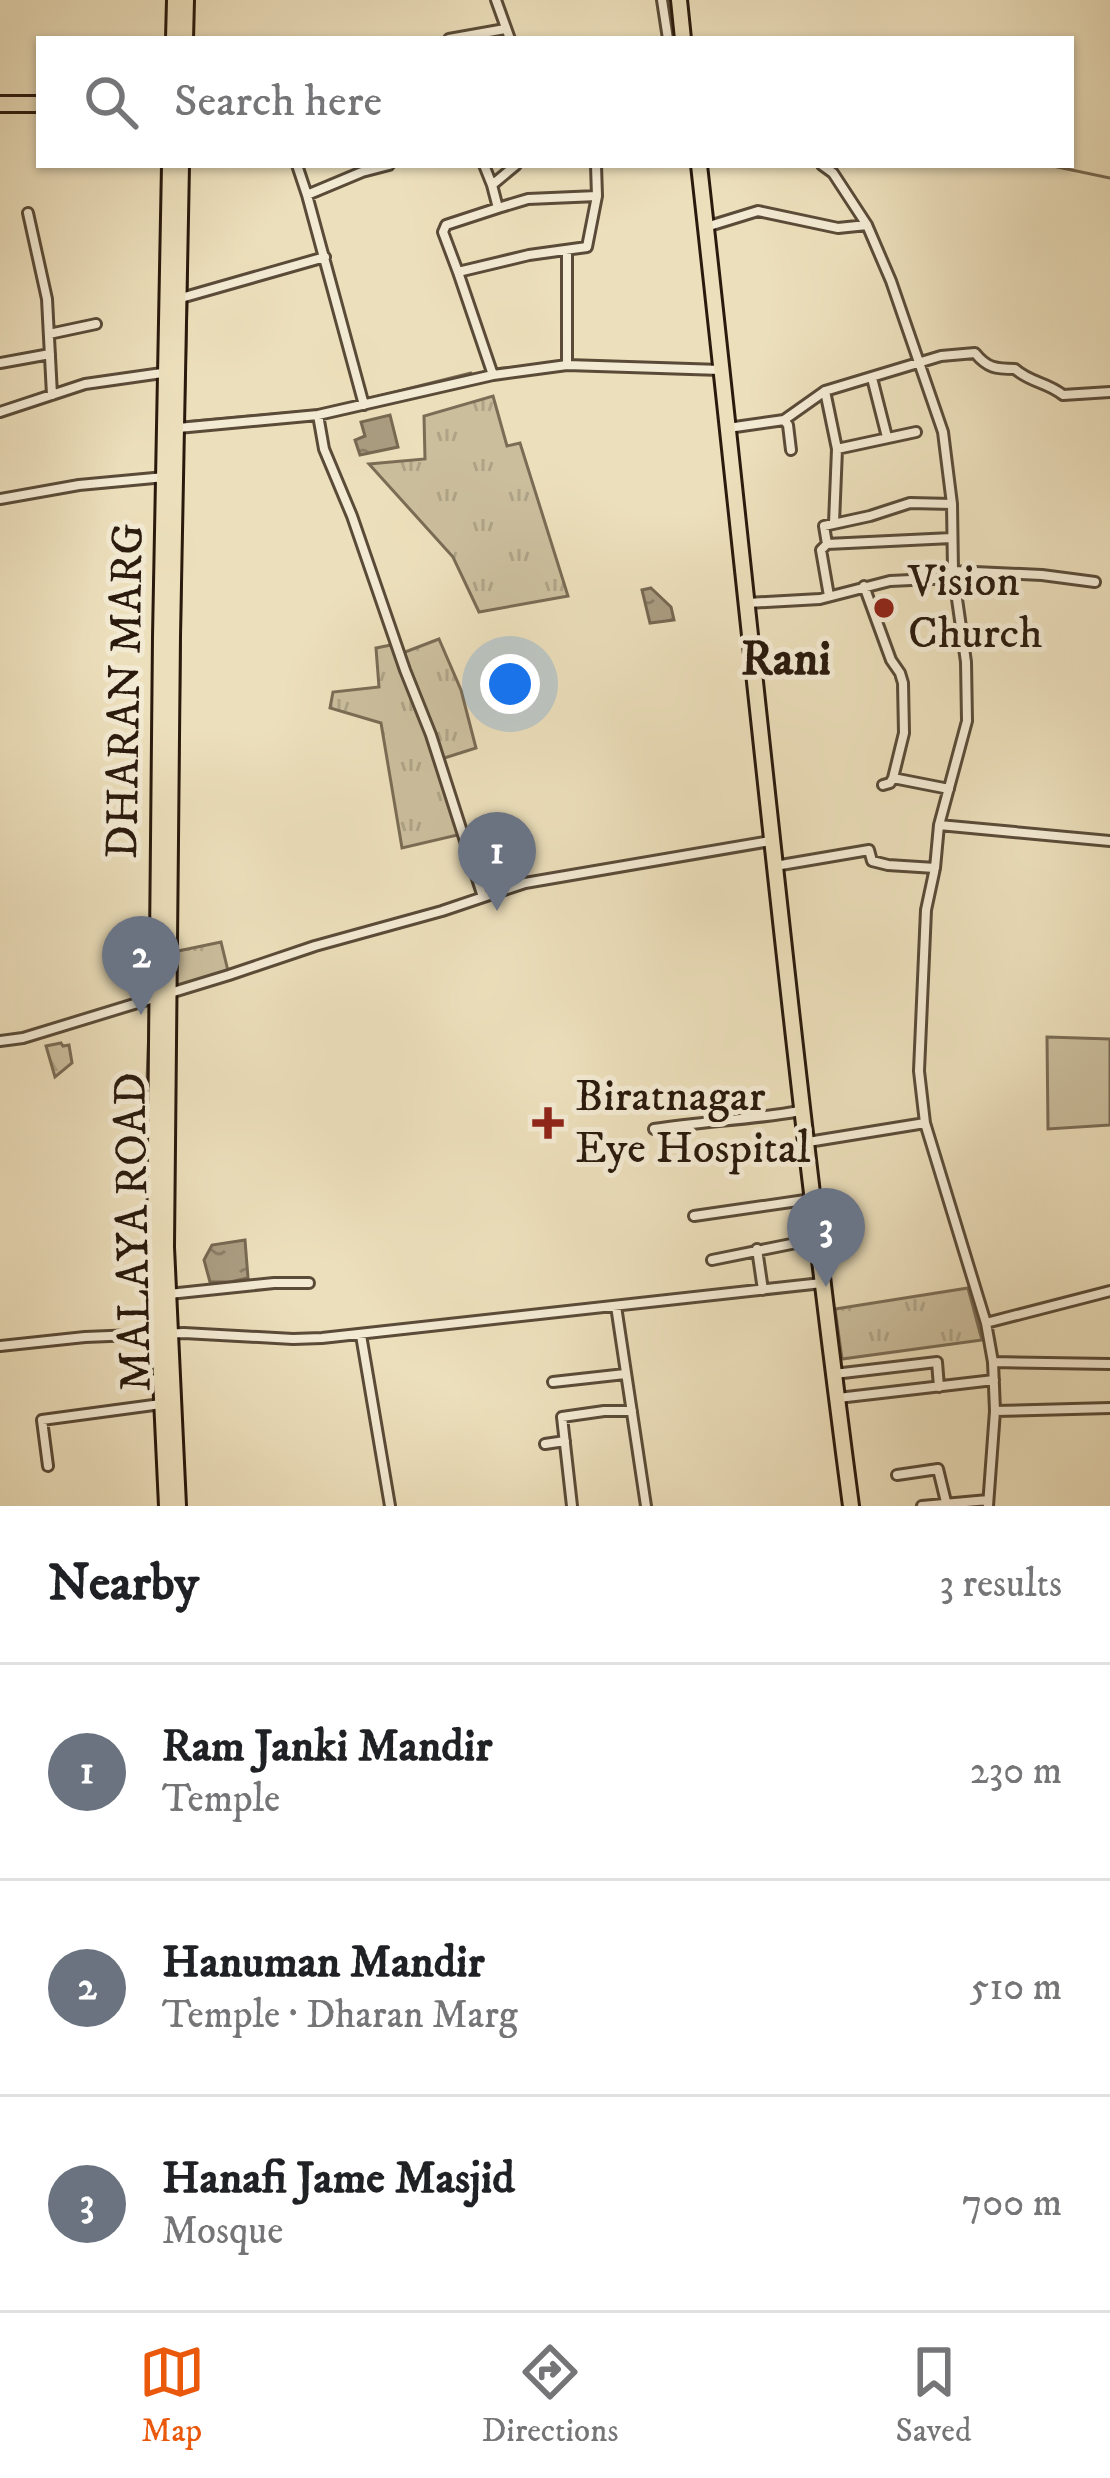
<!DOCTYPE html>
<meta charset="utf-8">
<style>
body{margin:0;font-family:"IM FELL DW Pica",serif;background:#f2f2f2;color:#202124}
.you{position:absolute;left:510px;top:684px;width:42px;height:42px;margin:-30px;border:9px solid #fff;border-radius:50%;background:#1a73e8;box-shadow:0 0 0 18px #1a73e833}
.badge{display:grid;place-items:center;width:78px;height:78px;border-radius:50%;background:#ea580c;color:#fff;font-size:39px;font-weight:700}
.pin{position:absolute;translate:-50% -99px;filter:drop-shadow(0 3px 6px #0008)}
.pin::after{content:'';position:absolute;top:63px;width:42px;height:36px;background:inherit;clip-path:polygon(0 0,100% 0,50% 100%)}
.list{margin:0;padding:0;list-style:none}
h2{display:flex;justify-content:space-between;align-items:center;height:156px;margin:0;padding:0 48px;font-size:51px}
h2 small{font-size:39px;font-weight:400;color:#757577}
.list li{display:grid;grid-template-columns:78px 1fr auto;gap:36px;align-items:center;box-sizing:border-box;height:216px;padding:0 48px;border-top:3px solid #e0e0e0}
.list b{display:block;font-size:45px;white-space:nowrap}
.list p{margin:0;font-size:39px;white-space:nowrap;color:#757577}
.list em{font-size:39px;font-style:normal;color:#757577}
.icon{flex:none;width:66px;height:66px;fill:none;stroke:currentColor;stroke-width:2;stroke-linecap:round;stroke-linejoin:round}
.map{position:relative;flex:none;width:1110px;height:1506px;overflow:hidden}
.search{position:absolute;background:#fff;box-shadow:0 3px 9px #0004;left:36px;right:36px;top:36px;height:132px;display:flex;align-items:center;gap:30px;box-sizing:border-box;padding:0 42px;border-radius:0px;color:#757577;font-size:45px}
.sheet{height:804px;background:#fff}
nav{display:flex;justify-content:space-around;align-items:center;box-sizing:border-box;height:168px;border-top:3px solid #e0e0e0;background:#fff;font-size:33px;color:#757577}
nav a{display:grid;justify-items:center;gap:6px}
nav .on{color:#ea580c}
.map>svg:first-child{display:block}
.grass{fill:url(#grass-tufts);stroke:#7a6c55;stroke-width:3}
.forest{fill:url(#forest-firs);stroke:#7a6c55;stroke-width:3}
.garden{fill:#cbbe9d;stroke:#7a6c55;stroke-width:3}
.water{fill:url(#water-ripples);stroke:#776852;stroke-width:3}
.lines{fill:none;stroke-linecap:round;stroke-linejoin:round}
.stream{stroke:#776852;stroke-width:3}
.street-casing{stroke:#5a4b38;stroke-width:14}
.primary-casing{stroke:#2a1a0d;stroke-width:20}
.street{stroke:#f3ead3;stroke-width:8}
.primary{stroke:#ecdfbb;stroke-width:14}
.poi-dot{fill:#8f2418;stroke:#f3ead3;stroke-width:4.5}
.labels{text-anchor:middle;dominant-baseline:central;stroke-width:10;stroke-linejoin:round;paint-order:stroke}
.poi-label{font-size:45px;fill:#2a1a0d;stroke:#f3ead3;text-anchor:start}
.street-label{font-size:45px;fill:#2a1a0d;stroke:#f3ead3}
.neighbourhood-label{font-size:48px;font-weight:bold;fill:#2a1a0d;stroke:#f3ead3}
</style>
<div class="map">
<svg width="1110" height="1506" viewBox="0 0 1110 1506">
<defs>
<pattern id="grass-tufts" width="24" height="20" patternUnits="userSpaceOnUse" patternTransform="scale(3)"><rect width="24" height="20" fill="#cbbe9d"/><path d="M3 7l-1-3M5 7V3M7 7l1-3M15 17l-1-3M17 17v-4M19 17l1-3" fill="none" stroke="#aea386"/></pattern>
<pattern id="forest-firs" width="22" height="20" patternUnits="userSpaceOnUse" patternTransform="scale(3)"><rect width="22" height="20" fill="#cbbe9d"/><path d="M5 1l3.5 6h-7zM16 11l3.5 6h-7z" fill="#aea386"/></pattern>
<pattern id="water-ripples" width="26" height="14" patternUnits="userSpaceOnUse" patternTransform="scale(3)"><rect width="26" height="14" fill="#aa9c80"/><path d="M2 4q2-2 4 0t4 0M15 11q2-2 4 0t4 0" fill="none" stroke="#8b7e67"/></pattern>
</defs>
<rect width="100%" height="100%" fill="#ecdfbb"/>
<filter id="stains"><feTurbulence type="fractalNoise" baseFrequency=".00167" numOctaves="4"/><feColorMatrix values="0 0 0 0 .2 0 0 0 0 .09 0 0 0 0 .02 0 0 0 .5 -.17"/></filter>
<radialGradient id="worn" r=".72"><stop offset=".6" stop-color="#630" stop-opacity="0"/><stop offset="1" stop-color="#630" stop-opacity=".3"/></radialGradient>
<path class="grass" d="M493,396L507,446L520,443L568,596L479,612L453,557L369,464L425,459L424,416Z
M439,639L461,690L476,748L438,760L462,834L402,848L381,723L330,708L333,692L379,687L376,648L396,644L400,654Z
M221,942L229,975L169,993L159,955Z
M968,1288L982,1340L842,1359L835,1309Z"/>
<path class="forest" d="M61,1043L63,1046L69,1045L72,1063L55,1077L46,1046Z"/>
<path class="garden" d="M1047,1037L1110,1039V1125L1048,1129Z"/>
<path class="water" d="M390,415L398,447L360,455L355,440L365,436L361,422Z
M651,588L671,607L674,620L650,623L642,590Z
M245,1240L248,1278L230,1282H210L204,1260L212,1245Z"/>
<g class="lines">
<path class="stream" d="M1048,165L1110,178
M187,292L188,174
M187,301L184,422L319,410L358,401
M493,369L560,363
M367,399L471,373
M151,896L154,576
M151,905V948
M176,985L183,432
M150,992L148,974L151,958
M147,1079L150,1004
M174,1127L176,997
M179,1376L185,1506"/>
<defs>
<path id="street" d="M496,0L510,39
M662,0L668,39
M449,39L505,29
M297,165L307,195L362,172L389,165
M484,165L492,185
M516,165L492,185L498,208L446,225L443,232L458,272L529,255L587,247L597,196L596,165
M822,165L833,173L867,225L891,281L943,432L952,504L953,571L966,662L967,721L939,825L935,868L926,910L919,1071L925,1123L986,1323L993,1362L995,1411L988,1506
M307,195L364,405
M498,208L528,199L597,196
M28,213L47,299L52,395
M706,227L758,211L838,228L867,225
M567,251V365
M458,272L493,375
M181,298L325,257
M49,334L96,324
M0,363L50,354
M872,378L887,437
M825,391L837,449L834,523
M0,412L85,384L169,372
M318,415L324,449L352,516L405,670L431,735L483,897
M784,420L788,425L791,450
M178,428L318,415L493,375L567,365L721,370
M728,428L784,420L825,391L941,356L975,353C987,368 996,369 1015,369C1031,383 1047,382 1063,395L1110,392
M837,449L916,432
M0,499L79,485L165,477
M827,544L824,526L870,516L910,503L952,504
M953,571L1042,575L1095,582
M864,586L891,660L900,673L903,683L904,733L893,778L890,783L883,785
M829,596L821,550L827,544L952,538
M748,603L820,599L890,581L954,578
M893,778L949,789
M939,825L1110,841
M775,866L869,850L872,861L888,865L935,868
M0,1041L23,1038L229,975L315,946L442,911L525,883L770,841
M654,1129C703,1121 752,1120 800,1111
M808,1142L925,1123
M694,1216L812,1199
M757,1249L763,1290
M712,1260L816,1239
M169,1294L274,1283H309
M616,1306L646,1506
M986,1323L1110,1291
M361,1335L390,1506
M0,1346L85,1337L184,1333L293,1339L322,1338L822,1283
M993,1362L1110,1364
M834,1374L937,1362L939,1387
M553,1382L625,1374
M838,1398L994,1380
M995,1411L1110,1408
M545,1444L565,1441
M48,1466L42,1420L161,1404
M897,1475L938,1469L946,1502
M572,1506L562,1417L604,1411H632
M922,1506L988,1500"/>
<path id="primary" d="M679,0L683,39
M174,39L175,0
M185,39L186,0
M0,104H39
M699,165C749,612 792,1060 851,1506
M167,1506L155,1248L161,637L170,165
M178,1506L166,1247L172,636L181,165"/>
</defs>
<use href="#street" class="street-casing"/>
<use href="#primary" class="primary-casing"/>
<use href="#street" class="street"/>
<use href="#primary" class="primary"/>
</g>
<g class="poi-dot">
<circle cx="884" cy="608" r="12"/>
<path d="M542 1105h12v12h12v12h-12v12h-12v-12h-12v-12h12z"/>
</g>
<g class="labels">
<g class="poi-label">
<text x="908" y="582">Vision<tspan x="908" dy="52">Church</tspan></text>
<text x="575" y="1097">Biratnagar<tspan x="575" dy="52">Eye Hospital</tspan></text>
</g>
<g class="street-label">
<text transform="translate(126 691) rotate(-89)">DHARAN MARG</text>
<text transform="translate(134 1232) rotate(-91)">MALAYA ROAD</text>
</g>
<g class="neighbourhood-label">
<text x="786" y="660">Rani</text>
</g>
</g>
<rect width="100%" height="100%" filter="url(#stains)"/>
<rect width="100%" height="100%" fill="url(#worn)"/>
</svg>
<div class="you"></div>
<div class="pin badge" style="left:497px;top:911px;background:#6b7280">1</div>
<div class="pin badge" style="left:141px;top:1015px;background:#6b7280">2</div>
<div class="pin badge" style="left:826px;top:1287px;background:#6b7280">3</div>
<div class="search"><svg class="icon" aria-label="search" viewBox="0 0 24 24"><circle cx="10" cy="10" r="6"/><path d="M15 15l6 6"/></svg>Search here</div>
</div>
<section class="sheet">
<h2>Nearby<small>3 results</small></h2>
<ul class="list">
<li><span class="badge" style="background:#6b7280">1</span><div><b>Ram Janki Mandir</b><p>Temple</p></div><em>230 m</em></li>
<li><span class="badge" style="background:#6b7280">2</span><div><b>Hanuman Mandir</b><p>Temple · Dharan Marg</p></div><em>510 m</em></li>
<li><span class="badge" style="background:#6b7280">3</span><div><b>Hanafi Jame Masjid</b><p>Mosque</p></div><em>700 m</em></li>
</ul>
</section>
<nav>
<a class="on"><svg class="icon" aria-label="map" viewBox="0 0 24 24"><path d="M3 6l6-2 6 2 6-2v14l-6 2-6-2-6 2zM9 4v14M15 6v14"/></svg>Map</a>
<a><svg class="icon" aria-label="directions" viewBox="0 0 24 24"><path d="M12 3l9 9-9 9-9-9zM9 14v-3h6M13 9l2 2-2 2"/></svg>Directions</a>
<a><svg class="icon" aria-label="saved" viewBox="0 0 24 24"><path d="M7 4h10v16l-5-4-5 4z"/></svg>Saved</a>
</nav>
